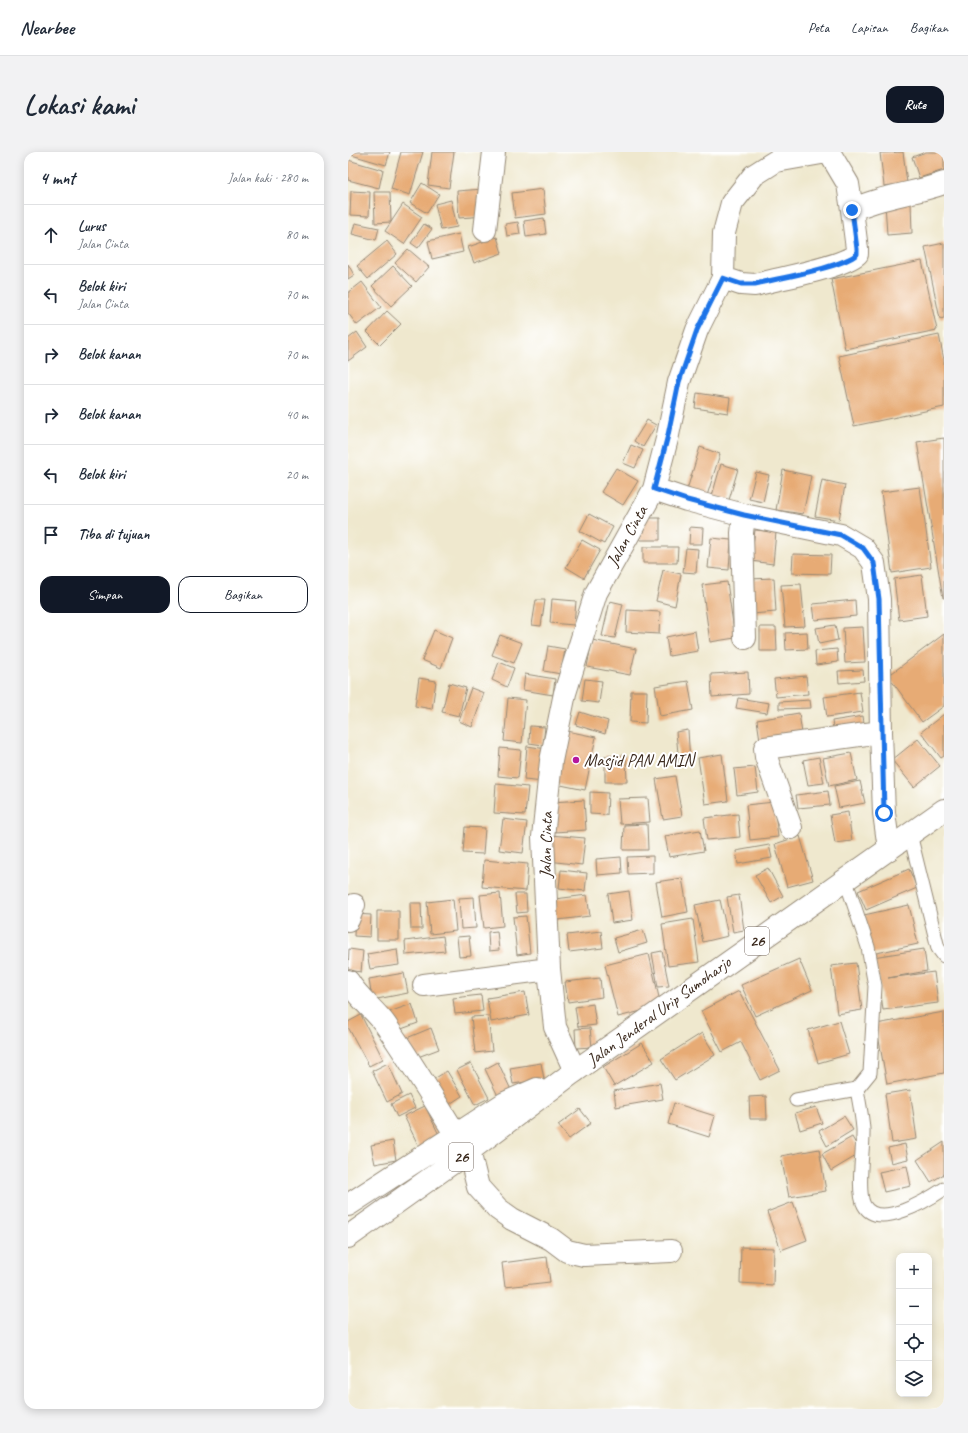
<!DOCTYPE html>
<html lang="id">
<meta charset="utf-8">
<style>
body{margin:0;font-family:Caveat,sans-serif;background:#f2f2f3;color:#1f2937}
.controls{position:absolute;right:12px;bottom:12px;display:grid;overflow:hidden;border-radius:8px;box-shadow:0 2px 10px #0003}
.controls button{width:36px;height:36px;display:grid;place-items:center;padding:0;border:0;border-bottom:1px solid #e0e1e3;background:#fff;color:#1f2937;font:20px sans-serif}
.stop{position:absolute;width:12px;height:12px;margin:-9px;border:3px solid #1a73e8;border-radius:50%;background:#fff}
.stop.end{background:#1a73e8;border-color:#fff;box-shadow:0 1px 4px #0008}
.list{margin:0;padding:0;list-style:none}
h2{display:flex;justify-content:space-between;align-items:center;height:52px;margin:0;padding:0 16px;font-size:17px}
h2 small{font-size:13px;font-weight:400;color:#747a83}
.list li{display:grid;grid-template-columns:26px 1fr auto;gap:12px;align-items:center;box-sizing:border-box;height:60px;padding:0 16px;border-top:1px solid #e0e1e3}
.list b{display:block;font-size:15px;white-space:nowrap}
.list p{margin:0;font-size:13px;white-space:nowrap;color:#747a83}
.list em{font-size:13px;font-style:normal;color:#747a83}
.actions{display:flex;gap:8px;padding:12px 16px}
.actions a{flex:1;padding:9px 0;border:1px solid #111827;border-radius:12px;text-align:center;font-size:14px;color:#111827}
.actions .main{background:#111827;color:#fff}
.icon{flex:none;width:22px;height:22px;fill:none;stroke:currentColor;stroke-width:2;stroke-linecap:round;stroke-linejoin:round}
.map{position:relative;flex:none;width:596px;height:1257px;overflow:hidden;border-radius:12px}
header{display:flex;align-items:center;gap:24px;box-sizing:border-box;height:56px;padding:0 20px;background:#fff;border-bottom:1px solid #e0e1e3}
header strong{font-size:19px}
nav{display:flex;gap:22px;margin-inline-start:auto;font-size:14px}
.intro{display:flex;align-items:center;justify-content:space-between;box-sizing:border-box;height:96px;padding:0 24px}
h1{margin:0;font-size:28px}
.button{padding:10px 18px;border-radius:12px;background:#111827;color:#fff;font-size:14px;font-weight:700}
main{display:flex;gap:24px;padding:0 24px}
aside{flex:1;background:#fff;border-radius:12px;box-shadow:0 2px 10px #0003}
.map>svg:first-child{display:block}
.building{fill:#e7ab75}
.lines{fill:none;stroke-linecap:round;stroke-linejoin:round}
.lane-casing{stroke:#958976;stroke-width:15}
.street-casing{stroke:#958976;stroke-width:24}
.highway-casing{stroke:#958976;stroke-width:24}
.lane{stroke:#fff;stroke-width:13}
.street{stroke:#fff;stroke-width:22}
.highway{stroke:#fff;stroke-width:22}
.route{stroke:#1a73e8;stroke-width:5}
.poi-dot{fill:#b5179e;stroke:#fff;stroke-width:1.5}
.labels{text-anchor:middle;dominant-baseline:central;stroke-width:4;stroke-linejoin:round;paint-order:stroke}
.shield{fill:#fff;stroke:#766a62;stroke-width:1}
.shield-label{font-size:16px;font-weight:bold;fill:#3b2a1e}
.street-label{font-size:17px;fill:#3b2a1e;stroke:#fff}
.poi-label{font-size:17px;fill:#3b2a1e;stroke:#fff;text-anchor:start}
</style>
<header>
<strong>Nearbee</strong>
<nav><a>Peta</a><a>Lapisan</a><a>Bagikan</a></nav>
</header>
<div class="intro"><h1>Lokasi kami</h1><a class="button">Rute</a></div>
<main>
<aside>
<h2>4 mnt<small>Jalan kaki · 280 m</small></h2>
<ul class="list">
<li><svg class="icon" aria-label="ahead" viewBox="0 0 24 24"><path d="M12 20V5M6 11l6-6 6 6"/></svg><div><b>Lurus</b><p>Jalan Cinta</p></div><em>80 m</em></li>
<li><svg class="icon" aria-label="left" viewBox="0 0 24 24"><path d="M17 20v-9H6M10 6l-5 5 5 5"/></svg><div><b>Belok kiri</b><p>Jalan Cinta</p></div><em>70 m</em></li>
<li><svg class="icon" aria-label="right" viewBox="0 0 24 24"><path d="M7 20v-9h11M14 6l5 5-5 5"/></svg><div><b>Belok kanan</b></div><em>70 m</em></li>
<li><svg class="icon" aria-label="right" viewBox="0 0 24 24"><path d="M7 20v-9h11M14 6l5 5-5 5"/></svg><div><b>Belok kanan</b></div><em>40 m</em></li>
<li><svg class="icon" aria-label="left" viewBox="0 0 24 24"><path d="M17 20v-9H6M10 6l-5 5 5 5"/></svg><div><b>Belok kiri</b></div><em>20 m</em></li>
<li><svg class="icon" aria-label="arrive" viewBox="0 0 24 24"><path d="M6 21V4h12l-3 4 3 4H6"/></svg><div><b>Tiba di tujuan</b></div></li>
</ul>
<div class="actions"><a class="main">Simpan</a><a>Bagikan</a></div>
</aside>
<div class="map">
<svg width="596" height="1257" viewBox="0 0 596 1257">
<rect width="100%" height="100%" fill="#fff"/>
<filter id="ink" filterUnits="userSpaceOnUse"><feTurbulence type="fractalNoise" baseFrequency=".025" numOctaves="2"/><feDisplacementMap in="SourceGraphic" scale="8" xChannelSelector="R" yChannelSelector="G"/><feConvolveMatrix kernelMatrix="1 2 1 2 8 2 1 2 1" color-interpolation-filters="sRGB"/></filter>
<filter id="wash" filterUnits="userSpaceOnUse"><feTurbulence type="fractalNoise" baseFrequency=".012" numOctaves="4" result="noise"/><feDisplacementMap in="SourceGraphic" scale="16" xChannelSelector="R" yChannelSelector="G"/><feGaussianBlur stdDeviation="0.9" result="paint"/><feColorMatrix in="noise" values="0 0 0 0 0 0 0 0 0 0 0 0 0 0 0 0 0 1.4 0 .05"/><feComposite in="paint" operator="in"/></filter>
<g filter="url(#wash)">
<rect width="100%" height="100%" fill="#efe8ce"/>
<g id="blocks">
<path class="building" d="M0,0H42L38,13L0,2Z
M53,0H75L62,43L43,37Z
M84,0H106L101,36L80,33Z
M555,0L559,31L536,34L532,1Z
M578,0H596V18L571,26L564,5Z
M0,8L35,18L31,36L0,28Z
M74,31L91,42L79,61L62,51Z
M135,37L137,64L111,66L109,39Z
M195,37L198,62L167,66L164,41Z
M3,39L22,40L21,64L2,63Z
M26,40H42L43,70L27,71Z
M103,48L109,75L93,78L87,52Z
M563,50L564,81L539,83L537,51Z
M55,52L74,65L56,92L37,79Z
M196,66L198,82L178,85L176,69Z
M170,70L172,82L159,84L157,72Z
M7,71L31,76L28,88L4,82Z
M76,72L84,77L70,96L63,91Z
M111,82L115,100L84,107L80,89Z
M149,85L154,101L126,111L120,95Z
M39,89L49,102L20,127L9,114Z
M596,91V166L592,167L577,95Z
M60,97L81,115L68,130L47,111Z
M574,109L589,178L497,197L483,127Z
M0,112L6,123L0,127Z
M45,114L64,134L43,154L24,134Z
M14,130L33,155L9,173L0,161V141Z
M39,159L53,172L32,193L19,180Z
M9,180L19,195L0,209V187Z
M591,183L596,208V255L506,274L491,204Z
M349,241L382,246L380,261L347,256Z
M299,268L308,273L295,295L286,289Z
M596,286V446H595L569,290Z
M283,293L295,298L287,316L275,311Z
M352,295L372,302L358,347L338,341Z
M373,312L390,317L381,348L364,344Z
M268,316L290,329L275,353L253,340Z
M435,318L463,324L455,362L428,358Z
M408,320L421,323L415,350L401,347Z
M474,328L497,333L491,368L467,364Z
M572,335L583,415L544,421L533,340Z
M241,362L265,375L256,392L232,379Z
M292,366H312V388H292Z
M342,375L355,376L354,392H341Z
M407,378L428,380L425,412L403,409Z
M363,386L383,388L381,418L360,416Z
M234,388L252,398L236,426L218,415Z
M295,395H330L329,411H295Z
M338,396L350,397L348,421L335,420Z
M445,402L483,403L482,422L444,421Z
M315,418L333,422L327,454L308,449Z
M574,423L579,464L551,468L546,427Z
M426,426L428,460L404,462L401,427Z
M379,430L387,486L362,490L354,433Z
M453,432L457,474L437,475L433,433Z
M204,447L228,449L226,473L202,471Z
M188,448H197L193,474L184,473Z
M507,448L508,464L467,468L465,452Z
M262,449L275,452L267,486L254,484Z
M279,458L312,460L311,482L278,480Z
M487,473L490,488L471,492L468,476Z
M412,475H428L429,499H412Z
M515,475L517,510L497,511L495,476Z
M86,478L104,486L93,516L74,508Z
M347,479L350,499L321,504L318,485Z
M459,480L460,497L438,498L437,481Z
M596,482V554L574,570L540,524Z
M152,483L174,491L166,511L144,503Z
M244,488L288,497L282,523L239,515Z
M200,494L217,497L213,522L196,519Z
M489,497L490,510L468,513L467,499Z
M151,510L166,516L159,535L144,528Z
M515,518L516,529L491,531L490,519Z
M400,520L401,542L364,545L363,522Z
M177,522L207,527L205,543L175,538Z
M458,524L460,542L428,545L426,527Z
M71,526L88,529L84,557L67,554Z
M237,527L254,529L251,551L234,549Z
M340,529L345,558L312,564L307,534Z
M101,531L118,536L111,564L94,560Z
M123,536L136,541L124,575L111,569Z
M283,539H299L298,571L282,570Z
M512,540L515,560L479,565L476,545Z
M160,546L178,548L174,591L156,589Z
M390,546L421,551L419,561L388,556Z
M462,548L463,556L431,557V550Z
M232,560L260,569L257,582L228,573Z
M451,561L455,588L413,595L409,568Z
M596,562V604L593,606L573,580Z
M515,564L517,578L486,583L484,569Z
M182,574L197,575L195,593L181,591Z
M340,578L342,611L331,612L328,580Z
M219,579L248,585L237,638L208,632Z
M570,587L592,614L566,635L544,608Z
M179,594L199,597L196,630L176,628Z
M152,596L173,598L170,626L150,624Z
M503,601L509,628L481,634L475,606Z
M374,602L380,649L357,652L350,606Z
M278,603L279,630H257V604Z
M471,605L476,631L460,633L455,608Z
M407,615L410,640L389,643L386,617Z
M327,624L334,664L315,667L308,627Z
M512,629L517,651L491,656L486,634Z
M148,632L180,635L177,663L146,661Z
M480,639L482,653L450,656L448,643Z
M242,640L260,641L259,663L242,662Z
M300,646L302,670L272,672L270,647Z
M236,648L238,678L206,680L203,650Z
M426,650L430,685L402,688L398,653Z
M500,660L504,689L487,691L482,663Z
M390,662L392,685L359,688L356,666Z
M155,667L179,670L175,701L151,698Z
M299,672L300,698H275L276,673Z
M117,675L137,676L135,702L115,701Z
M352,678L356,699L321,705L317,684Z
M202,683L237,686L234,713L200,709Z
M452,684L465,728L439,735L427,692Z
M421,693L424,706L390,712L388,699Z
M305,704V721L280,722L279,705Z
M273,705L274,721L249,723L248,707Z
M136,708L180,712L178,739L134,735Z
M420,716L435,744L423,751L407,723Z
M561,717L569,736L518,758L510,739Z
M213,718L239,721L237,739L211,736Z
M334,726L340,760L314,765L308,730Z
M281,739L285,768L264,771L260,742Z
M152,741L155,774L136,776L132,743Z
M167,742H178L179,760L169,761Z
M239,743L242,764L202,769L199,748Z
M391,743L396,778L385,780L379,745Z
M126,745L128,776L113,777L111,746Z
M105,747L108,779L82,782L79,750Z
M372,748L380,784L355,790L347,753Z
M62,751H73L74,777H63Z
M561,753L570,792L524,802L516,763Z
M29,759H51V788H29Z
M7,762L23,763L22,785L6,784Z
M178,764L182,801L169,803L165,765Z
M345,767L351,810L320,814L314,772Z
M295,778L299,791L270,800L266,786Z
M149,779L151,798L141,799L140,780Z
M253,779L255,796L221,800L219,783Z
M95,784L97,799L58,803L57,789Z
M121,784L123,804L111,805L109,785Z
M1,797L15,799L13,820L0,818Z
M49,797L51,813L22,817L19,802Z
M576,797L579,819L540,826L586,820L590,851L535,858L531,827L525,805Z
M314,799L321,834L310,835L304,801Z
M301,802L313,854L270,865L257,813Z
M451,807L464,838L407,864L393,833Z
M508,811L514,858L489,862L483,814Z
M56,821L60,841L24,848L21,827Z
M252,826L254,845L220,850L217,830Z
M391,839L432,918L412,928L393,890L374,900L353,859Z
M177,840L181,863L143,870L139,846Z
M133,843L135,859L107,862L105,846Z
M64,852L70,871L45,880L38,861Z
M245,852L248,873L230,875L227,855Z
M596,860V921L539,932L528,872Z
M13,863L35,907L21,914L0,875V870Z
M140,864L144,899L127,901L123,865Z
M491,869L501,902L470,911L460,878Z
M83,876L91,897L62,908L54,888Z
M242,876L244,895L228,896L227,877Z
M354,881L367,903L327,928L313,907Z
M294,891L306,910L266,934L255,915Z
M150,910L163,938L150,944L137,917Z
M40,911L54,942L39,950L24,919Z
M123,911L141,946L127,953L109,918Z
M193,911L196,927L165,932L162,916Z
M99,919L114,944L97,955L81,930Z
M312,931L315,947L268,955L266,939Z
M562,938L569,987L544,991L537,942Z
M61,943L67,956L49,965L43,952Z
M418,944L419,967H402L401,945Z
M326,951L367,964L361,985L320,972Z
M77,954L94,989L73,999L56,964Z
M468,955L474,971L452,978L447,961Z
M232,957L243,971L221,987L210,973Z
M496,964L505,978L479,994L471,979Z
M504,985L513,1001L483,1019L474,1002Z
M45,989L48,1008L27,1012L23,993Z
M596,990V1022L583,1030L569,1008Z
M557,992L560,1007L543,1011L540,996Z
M471,997L478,1039L441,1045L433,1004Z
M559,1014L563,1034L536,1040L531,1020Z
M445,1050L459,1088L433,1098L419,1060Z
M393,1095L426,1096L425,1133L392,1131Z
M199,1105L202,1130L157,1135L154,1111Z"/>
</g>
</g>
<g filter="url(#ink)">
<use href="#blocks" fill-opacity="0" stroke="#958976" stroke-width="1"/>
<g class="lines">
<defs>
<path id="lane" d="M562,682L590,796L596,804
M509,937C511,950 514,963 515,977C516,995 508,1039 516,1053C530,1079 581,1047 596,1037
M448,948L509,937L522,921L527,834L520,795L497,726"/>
<path id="street" d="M481,0L500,32L504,58
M137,78L146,0
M375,126L393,132L407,133C431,126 493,116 509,102V97L504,58C533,44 566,42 596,31
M306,337L320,283L331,230L349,178L375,126L376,81L384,51L406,23L428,9L479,0
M396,363L394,381L397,486
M443,676L418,605L417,596L533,580
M0,768L6,753
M0,829C9,845 26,857 37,872C62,908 85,946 108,983
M76,833L201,817
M227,919L207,875L201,817L195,685L203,609L217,541L248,441L306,337L339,348L396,363L493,383L515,396L526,411L531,447L533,580L536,661L541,697
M121,999L130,1035L150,1057L164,1067L203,1087L219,1099L236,1103L323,1099"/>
<path id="highway" d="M0,1053L157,951L189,937
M0,1085L121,999L223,922L596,658"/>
</defs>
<use href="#lane" class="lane-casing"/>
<use href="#street" class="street-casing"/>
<use href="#highway" class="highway-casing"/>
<use href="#lane" class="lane"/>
<use href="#street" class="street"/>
<use href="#highway" class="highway"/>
</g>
</g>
<g class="lines" filter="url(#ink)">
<path class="route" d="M504,58L509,97V102C493,116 431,126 407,132H393L375,126L349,178L331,230L320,283L306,337L339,348L396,363L493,383L515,396L526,411L531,447L536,661"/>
</g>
<circle class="poi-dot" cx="228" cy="608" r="4"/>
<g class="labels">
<g class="shield">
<rect x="397" y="775" width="24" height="28" rx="3"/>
<rect x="101" y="991" width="24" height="28" rx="3"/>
</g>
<g class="shield-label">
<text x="409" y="789">26</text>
<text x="113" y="1005">26</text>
</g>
<g class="street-label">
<text transform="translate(279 384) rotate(-61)">Jalan Cinta</text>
<text transform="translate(198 693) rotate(-89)">Jalan Cinta</text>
<text transform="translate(311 859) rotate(-36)">Jalan Jenderal Urip Sumoharjo</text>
</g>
<g class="poi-label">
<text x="236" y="608">Masjid PAN AMIN</text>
</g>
</g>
</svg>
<div class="controls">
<button>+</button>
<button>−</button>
<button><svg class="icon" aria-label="locate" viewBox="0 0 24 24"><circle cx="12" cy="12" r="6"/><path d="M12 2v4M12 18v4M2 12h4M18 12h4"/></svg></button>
<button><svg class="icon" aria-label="layers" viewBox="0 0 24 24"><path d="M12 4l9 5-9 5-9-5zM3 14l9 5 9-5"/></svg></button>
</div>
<div class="stop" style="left:536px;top:661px"></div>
<div class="stop end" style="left:504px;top:58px"></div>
</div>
</main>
